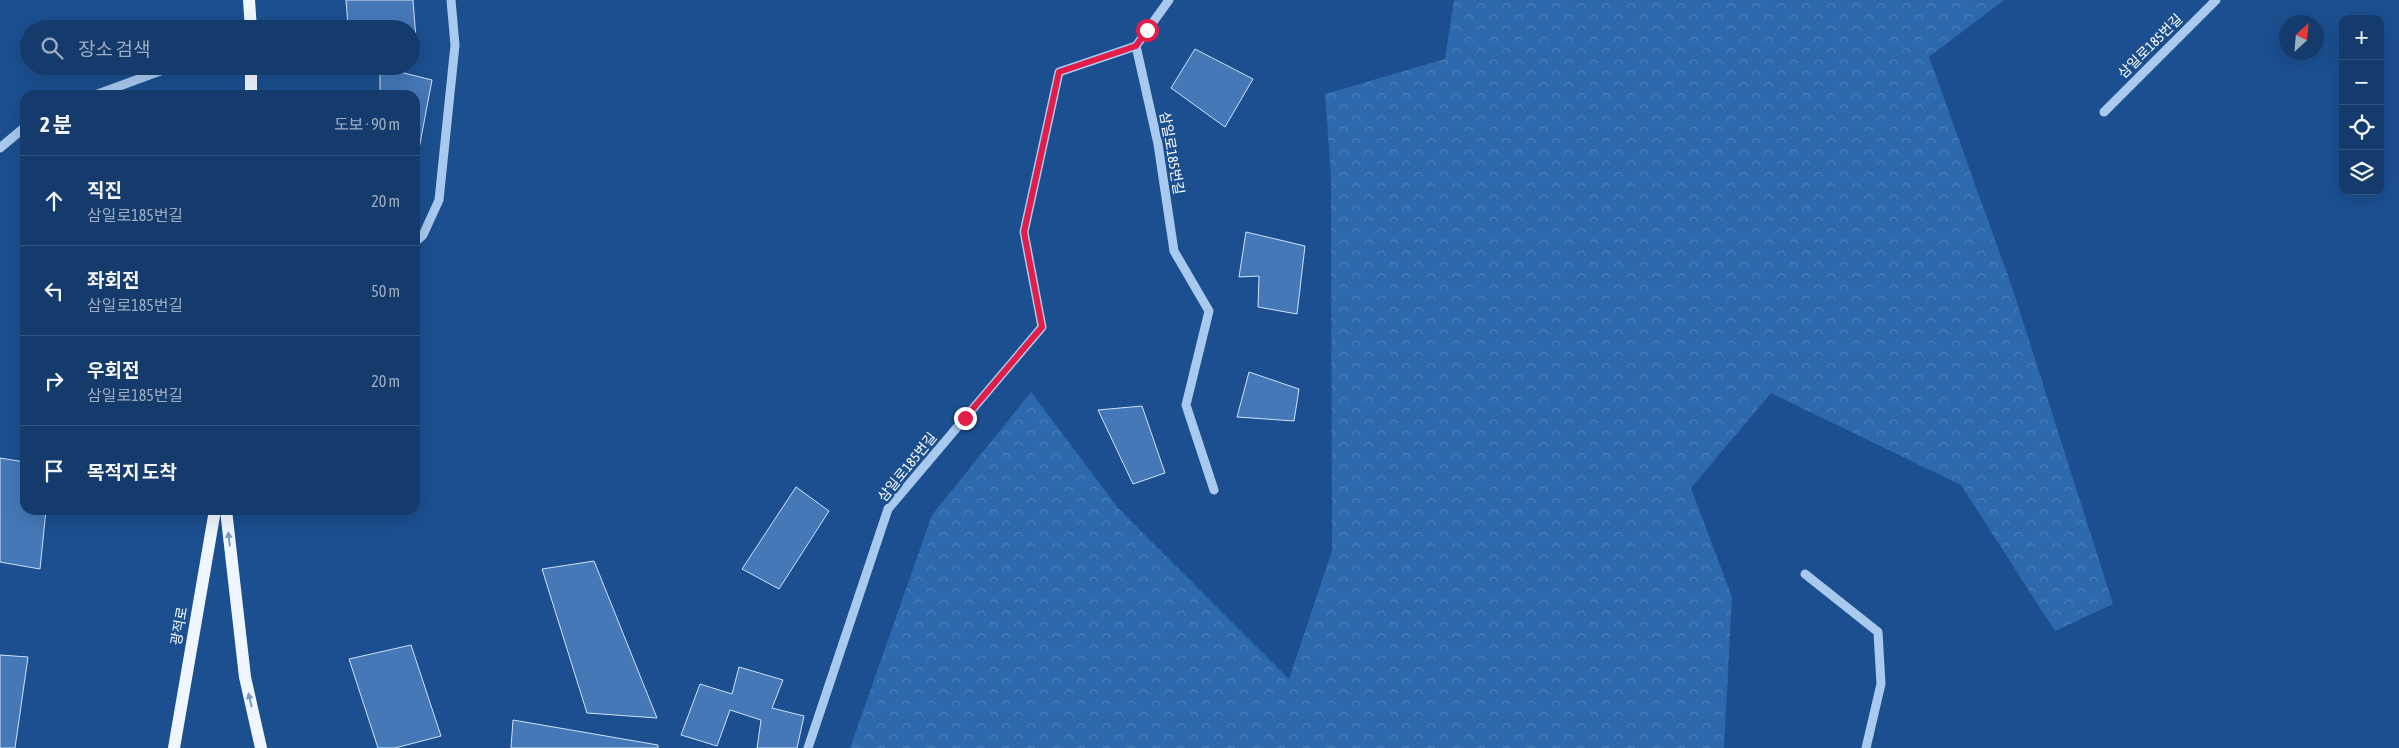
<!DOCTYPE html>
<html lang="ko">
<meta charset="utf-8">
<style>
body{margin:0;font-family:"Asap Condensed","Noto Sans KR",sans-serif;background:#1d4271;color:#f1f3f6}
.controls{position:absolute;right:15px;top:15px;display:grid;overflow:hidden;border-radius:10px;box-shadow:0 5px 20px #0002}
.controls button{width:45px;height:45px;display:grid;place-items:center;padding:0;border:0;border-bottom:1px solid #33557e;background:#143b6b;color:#f1f3f6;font:25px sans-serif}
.compass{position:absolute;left:2279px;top:15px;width:45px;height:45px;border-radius:50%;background:#143b6b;box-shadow:0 5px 20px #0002;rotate:26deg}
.stop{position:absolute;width:15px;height:15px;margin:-11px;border:4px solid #e11d48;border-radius:50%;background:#fff}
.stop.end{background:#e11d48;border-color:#fff;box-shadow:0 1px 5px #0008}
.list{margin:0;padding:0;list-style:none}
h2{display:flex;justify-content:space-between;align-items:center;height:65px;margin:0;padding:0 20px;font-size:21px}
h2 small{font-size:16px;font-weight:400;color:#9dadc1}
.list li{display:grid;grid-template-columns:32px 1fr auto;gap:15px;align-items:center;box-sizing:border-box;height:90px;padding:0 20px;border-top:1px solid #33557e}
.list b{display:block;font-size:19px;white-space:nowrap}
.list p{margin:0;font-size:16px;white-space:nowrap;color:#9dadc1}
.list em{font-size:16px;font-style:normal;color:#9dadc1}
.icon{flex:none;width:28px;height:28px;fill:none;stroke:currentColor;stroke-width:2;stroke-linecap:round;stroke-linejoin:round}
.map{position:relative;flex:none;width:2399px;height:748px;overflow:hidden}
.search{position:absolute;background:#143b6b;box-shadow:0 5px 20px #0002;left:20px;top:20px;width:400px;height:55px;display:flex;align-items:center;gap:12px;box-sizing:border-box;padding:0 18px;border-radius:28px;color:#9dadc1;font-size:19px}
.panel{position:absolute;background:#143b6b;box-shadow:0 5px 20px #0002;left:20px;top:90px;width:400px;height:425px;border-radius:15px}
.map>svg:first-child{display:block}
.forest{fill:url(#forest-crowns)}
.building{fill:#4478b7;stroke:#cfe3fa}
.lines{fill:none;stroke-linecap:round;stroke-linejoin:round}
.minor{stroke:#a9c9ee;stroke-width:9}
.major{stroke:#f0f6ff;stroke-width:12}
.oneway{fill:#7b9ac1}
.route{stroke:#e11d48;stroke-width:6}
.labels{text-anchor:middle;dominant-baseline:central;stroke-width:5;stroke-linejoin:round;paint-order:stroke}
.street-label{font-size:14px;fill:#fff;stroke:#1b4f8f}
</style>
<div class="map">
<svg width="2399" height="748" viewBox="0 0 2399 748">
<defs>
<pattern id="forest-crowns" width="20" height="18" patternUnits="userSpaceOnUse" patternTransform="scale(1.25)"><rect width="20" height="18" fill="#2e69ad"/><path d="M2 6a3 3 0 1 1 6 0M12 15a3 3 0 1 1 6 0" fill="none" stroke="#4d80b9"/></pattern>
</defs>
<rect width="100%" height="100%" fill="#1b4f8f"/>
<path class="forest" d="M1454,0H2004L1929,57L2011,284L2113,604L2055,631L1961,485L1771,393L1691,488L1732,597L1724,748H850L932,515L1031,392L1118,508L1289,679L1332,551L1331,177L1325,94L1445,59Z"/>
<path class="building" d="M346,0H413L416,39L411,38V29H362L348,26Z
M1195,49L1253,79L1225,127L1171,88Z
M380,67L432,80L415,170V95H380Z
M1246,232L1305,246L1297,314L1258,307L1259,276L1239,277Z
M1249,372L1299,389L1294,421L1237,417Z
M1142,406L1165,473L1133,484L1098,410Z
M0,458L25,462V510H46L40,569L0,562Z
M796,487L829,511L779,589L742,569Z
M594,561L657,718L587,713L542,569Z
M411,645L441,736L395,748H378L349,659Z
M0,655L28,657L15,748H0Z
M739,667L783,680L772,708L804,716L797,748H757L761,720L730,710L717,746L681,735L700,684L732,694Z
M513,720L658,745V748H511Z"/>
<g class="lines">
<path class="minor" d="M1136,46L1158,144L1174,251L1209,311L1186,405L1214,490
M95,95L174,66
M2104,112L2216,0
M0,148L25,127
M415,242L423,235L439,200L455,45L451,0
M1805,574L1878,632L1881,684L1866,748
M808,748L888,509L1042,327L1024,232L1059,72L1136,46L1169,0"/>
<path class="major" d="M249,0L251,29
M251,95V66
M226,510L245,677L261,748
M174,748L215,510"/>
</g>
<defs><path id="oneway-solid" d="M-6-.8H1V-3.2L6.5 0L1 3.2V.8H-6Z" transform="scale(1.25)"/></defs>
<g class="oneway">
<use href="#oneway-solid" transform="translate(229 539) rotate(-97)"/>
<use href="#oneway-solid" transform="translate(250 700) rotate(-103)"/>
</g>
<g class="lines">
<path class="route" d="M965,418L1042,327L1024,232L1059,72L1136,46L1147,30"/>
</g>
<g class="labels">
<g class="street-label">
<text transform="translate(2150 46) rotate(-45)">삼일로185번길</text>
<text transform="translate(1172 153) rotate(80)">삼일로185번길</text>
<text transform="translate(907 467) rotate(-51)">삼일로185번길</text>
<text transform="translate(179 626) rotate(-80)">광적로</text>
</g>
</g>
</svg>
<div class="controls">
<button>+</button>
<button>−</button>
<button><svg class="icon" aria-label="locate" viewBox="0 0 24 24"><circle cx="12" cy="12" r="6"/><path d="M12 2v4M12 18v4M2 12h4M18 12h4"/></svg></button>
<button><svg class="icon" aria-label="layers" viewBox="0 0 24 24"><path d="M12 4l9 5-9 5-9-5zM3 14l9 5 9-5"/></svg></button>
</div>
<svg class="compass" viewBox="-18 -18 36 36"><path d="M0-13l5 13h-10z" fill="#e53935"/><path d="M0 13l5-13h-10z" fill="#9dadc1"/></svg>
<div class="stop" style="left:1147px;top:30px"></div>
<div class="stop end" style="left:965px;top:418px"></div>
<div class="search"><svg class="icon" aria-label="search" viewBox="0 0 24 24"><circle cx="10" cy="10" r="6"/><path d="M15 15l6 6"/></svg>장소 검색</div>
<section class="panel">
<h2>2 분<small>도보 · 90 m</small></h2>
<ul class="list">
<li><svg class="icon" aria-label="ahead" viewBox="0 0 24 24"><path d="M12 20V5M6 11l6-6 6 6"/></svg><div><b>직진</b><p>삼일로185번길</p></div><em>20 m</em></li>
<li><svg class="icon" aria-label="left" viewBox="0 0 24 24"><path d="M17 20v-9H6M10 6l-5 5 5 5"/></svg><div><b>좌회전</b><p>삼일로185번길</p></div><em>50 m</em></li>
<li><svg class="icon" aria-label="right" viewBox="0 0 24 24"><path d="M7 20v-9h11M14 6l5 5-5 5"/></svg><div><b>우회전</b><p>삼일로185번길</p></div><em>20 m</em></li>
<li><svg class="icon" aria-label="arrive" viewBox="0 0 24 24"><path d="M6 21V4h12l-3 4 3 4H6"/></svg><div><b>목적지 도착</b></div></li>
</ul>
</section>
</div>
